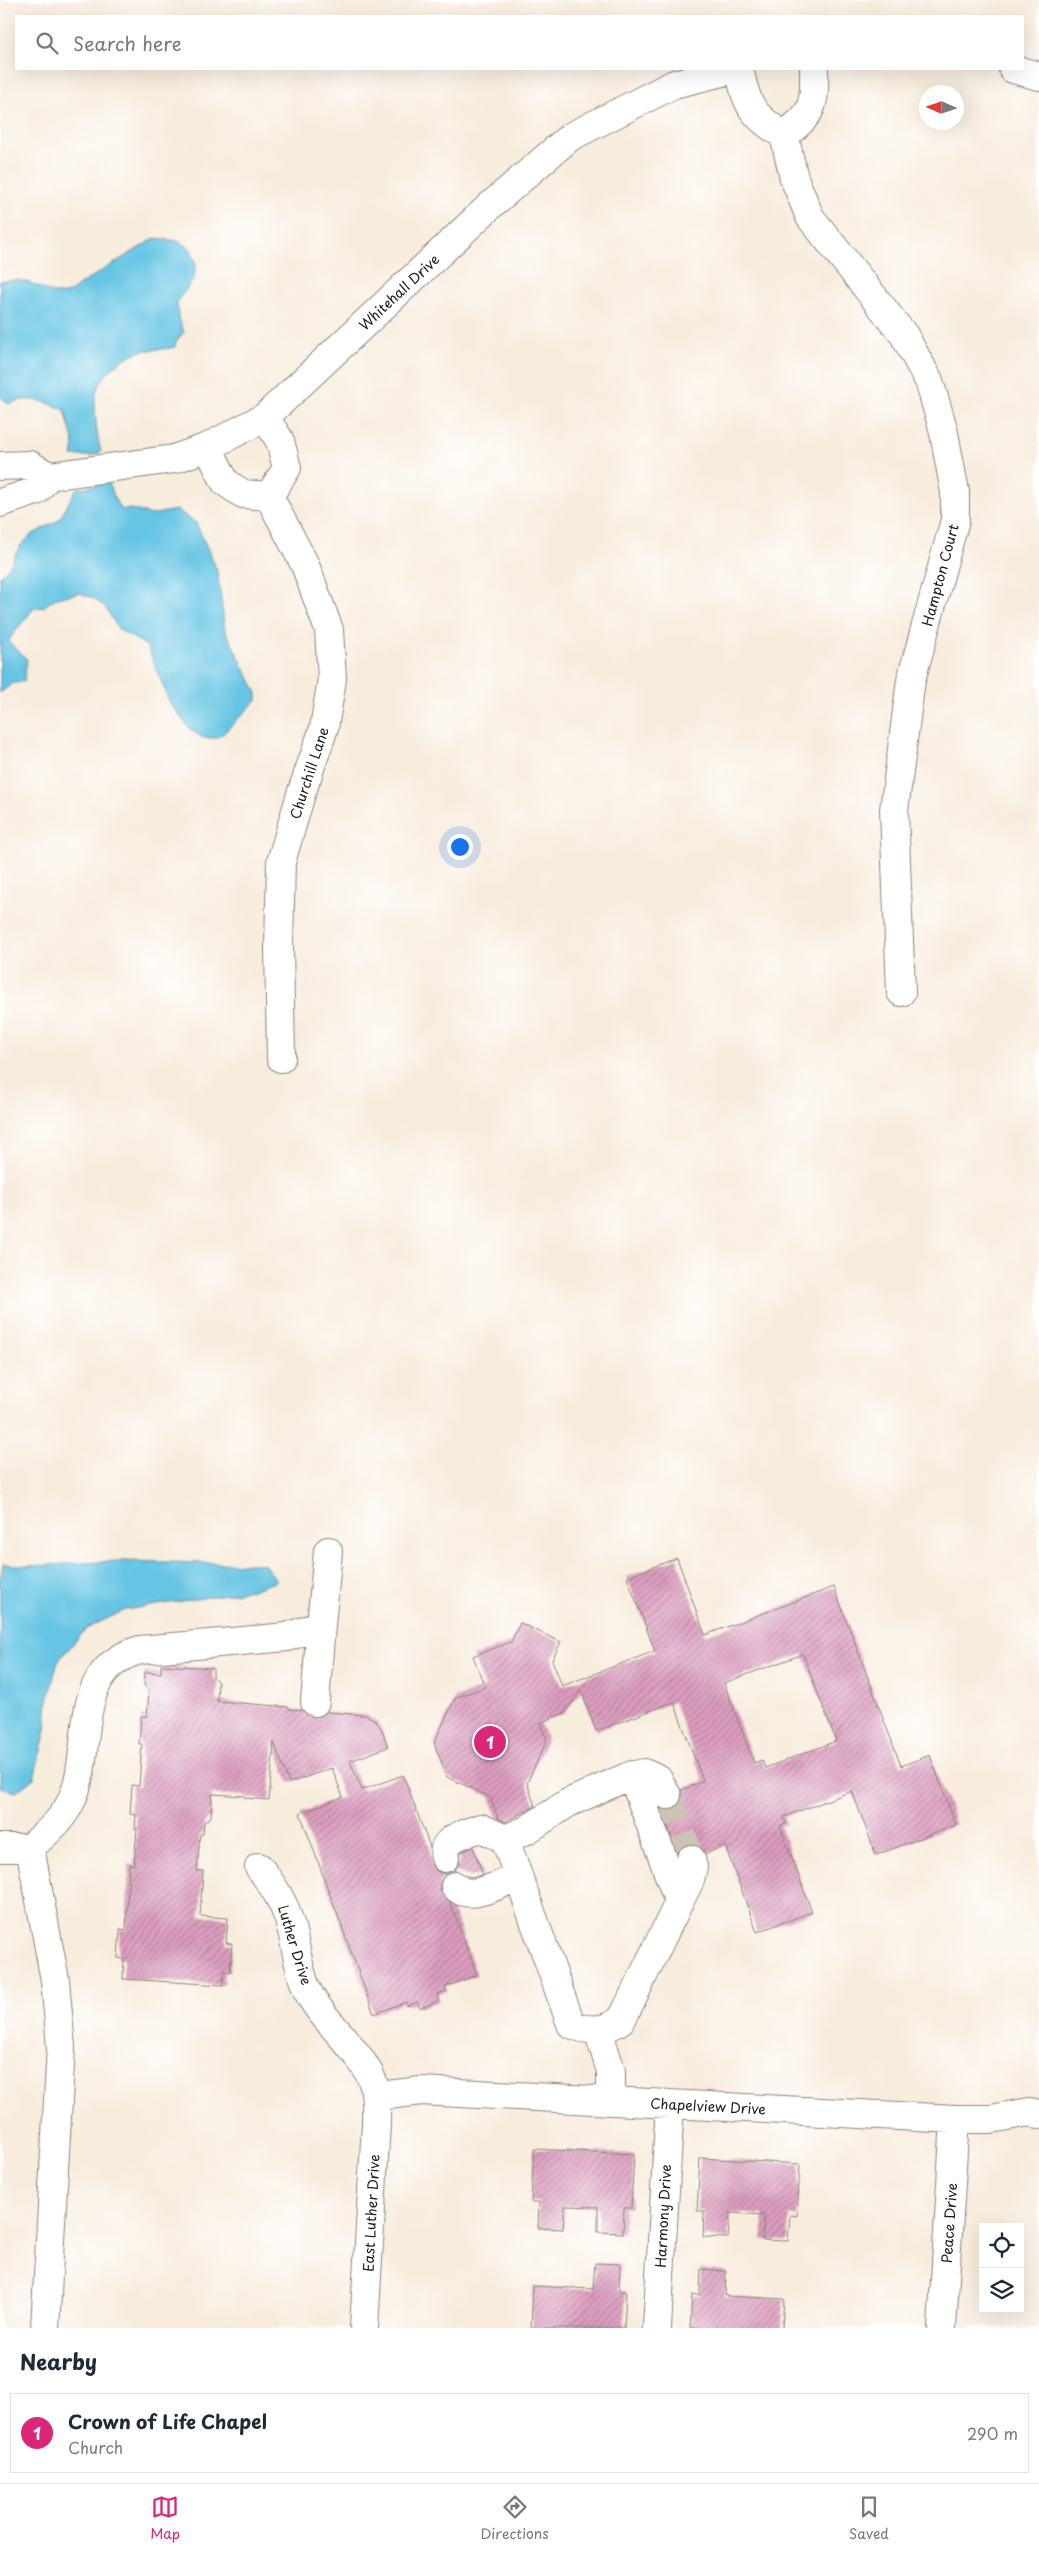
<!DOCTYPE html>
<style>
body{margin:0;font-family:"Playpen Sans",sans-serif;background:#f6f6f7;color:#1f2937}
.controls{position:absolute;right:15px;bottom:15px;display:grid;overflow:hidden;border-radius:0px;box-shadow:0 5px 20px #0002}
.controls button{width:45px;height:45px;display:grid;place-items:center;padding:0;border:0;border-bottom:1px solid #e0e1e3;background:#fff;color:#1f2937;font:25px sans-serif}
.compass{position:absolute;left:919px;top:85px;width:45px;height:45px;border-radius:50%;background:#fff;box-shadow:0 5px 20px #0002;rotate:273deg}
.you{position:absolute;left:459px;top:846px;width:18px;height:18px;margin:-12px;border:4px solid #fff;border-radius:50%;background:#1a73e8;box-shadow:0 0 0 8px #1a73e833}
.badge{display:grid;place-items:center;width:32px;height:32px;border-radius:50%;background:#db2777;color:#fff;font-size:16px;font-weight:700}
.pin{position:absolute;translate:-50% -50%;border:2px solid #fff;box-shadow:0 1px 5px #0006}
.list{margin:0;padding:0;list-style:none}
h2{display:flex;justify-content:space-between;align-items:center;height:65px;margin:0;padding:0 20px;font-size:21px}
h2 small{font-size:16px;font-weight:400;color:#747a83}
.list li{display:grid;grid-template-columns:32px 1fr auto;gap:15px;align-items:center;box-sizing:border-box;height:80px;margin:0 10px 10px;padding:0 10px;border:1px solid #e0e1e3;border-radius:0px}
.list b{display:block;font-size:19px;white-space:nowrap}
.list p{margin:0;font-size:16px;white-space:nowrap;color:#747a83}
.list em{font-size:16px;font-style:normal;color:#747a83}
.icon{flex:none;width:28px;height:28px;fill:none;stroke:currentColor;stroke-width:2;stroke-linecap:round;stroke-linejoin:round}
.map{position:relative;flex:none;width:1039px;height:2328px;overflow:hidden}
.search{position:absolute;background:#fff;box-shadow:0 5px 20px #0002;left:15px;right:15px;top:15px;height:55px;display:flex;align-items:center;gap:12px;box-sizing:border-box;padding:0 18px;border-radius:0px;color:#747a83;font-size:19px}
.sheet{height:155px;background:#fff}
nav{display:flex;justify-content:space-around;align-items:center;box-sizing:border-box;height:70px;border-top:1px solid #e0e1e3;background:#fff;font-size:14px;color:#747a83}
nav a{display:grid;justify-items:center;gap:2px}
nav .on{color:#db2777}
.map>svg:first-child{display:block}
.water{fill:#66c5e4;stroke:#417080}
.building{fill:url(#building-hatch);fill-rule:evenodd}
.lines{fill:none;stroke-linecap:round;stroke-linejoin:round}
.minor-tunnel{stroke:#ccc2b6;stroke-width:28;stroke-dasharray:28 14;stroke-linecap:butt}
.minor-casing{stroke:#8a847c;stroke-width:30}
.minor{stroke:#fff;stroke-width:28}
.labels{text-anchor:middle;dominant-baseline:central;stroke-width:4;stroke-linejoin:round;paint-order:stroke}
.street-label{font-size:14px;fill:#1c1c1c;stroke:#fff}
</style>
<div class="map">
<svg width="1039" height="2328" viewBox="0 0 1039 2328">
<defs>
<pattern id="building-hatch" width="6" height="6" patternUnits="userSpaceOnUse" patternTransform="scale(1.25)"><rect width="6" height="6" fill="#dd9dbf"/><path d="M-1 1l2-2M0 6l6-6M5 7l2-2" fill="none" stroke="#b27f9a"/></pattern>
</defs>
<rect width="100%" height="100%" fill="#fff"/>
<filter id="ink" filterUnits="userSpaceOnUse"><feTurbulence type="fractalNoise" baseFrequency=".02" numOctaves="2"/><feDisplacementMap in="SourceGraphic" scale="10" xChannelSelector="R" yChannelSelector="G"/><feConvolveMatrix kernelMatrix="1 2 1 2 8 2 1 2 1" color-interpolation-filters="sRGB"/></filter>
<filter id="wash" filterUnits="userSpaceOnUse"><feTurbulence type="fractalNoise" baseFrequency=".0096" numOctaves="4" result="noise"/><feDisplacementMap in="SourceGraphic" scale="20" xChannelSelector="R" yChannelSelector="G"/><feGaussianBlur stdDeviation="1.12" result="paint"/><feColorMatrix in="noise" values="0 0 0 0 0 0 0 0 0 0 0 0 0 0 0 0 0 1.4 0 .05"/><feComposite in="paint" operator="in"/></filter>
<g filter="url(#wash)">
<rect width="100%" height="100%" fill="#f8ecdc"/>
<path class="water" d="M155,238L178,241L190,248L196,263L194,279L177,301L178,317L184,332L176,341L175,347C166,350 146,349 138,352C124,357 104,373 98,387C92,400 97,437 101,452L91,456H72L74,444L65,410C47,402 28,395 9,404L0,396V281C7,281 16,279 23,281C47,287 60,305 79,285Z
M109,483L117,504L123,510L132,509L150,515L176,510L196,523L217,570L225,630L257,693V700L223,734L215,738H203L190,729L170,703L147,646L118,629L106,608L93,598L79,593L56,598L43,607L34,608L11,637L9,642L27,659L24,681L12,684L0,693V576L9,567L20,546L31,535L59,520L76,489Z
M118,1561L264,1564L277,1581L252,1590L125,1610L86,1629L58,1661L48,1700L46,1730L34,1778L16,1792L0,1788V1581L3,1564L31,1566Z"/>
<g id="blocks">
<path class="building" d="M677,1558L705,1635L834,1587L901,1766L930,1755L956,1825L876,1855L852,1791L784,1817L786,1824L780,1826L812,1912L757,1932L725,1846L705,1854L696,1844H688L677,1852L661,1809L675,1808L681,1803V1790L703,1781L674,1702L596,1731L581,1690L565,1713L540,1723L547,1740L527,1783L535,1806L505,1822L498,1818L490,1797L447,1777L434,1743L455,1698L485,1687L473,1656L511,1642L520,1623L561,1642L552,1660L562,1686L655,1651L627,1577ZM803,1654L836,1741L765,1768L762,1760L754,1763L724,1683Z
M161,1665L213,1668V1677L218,1682L217,1701L289,1707V1709L302,1710L313,1717L321,1716L327,1712L366,1715L375,1720L381,1728L388,1747L350,1761L362,1790L403,1775L430,1847L432,1866L438,1872L446,1874L440,1883V1891L450,1902L477,1975L445,1987L447,1991L437,1994L439,2001L420,2008L417,2002L407,2006L406,2002L374,2014L300,1813L343,1797L332,1768L289,1783L274,1742L269,1800L245,1798V1796L212,1794L211,1817L204,1822L203,1834H200L197,1871H203L200,1916L228,1918L226,1943L232,1944L230,1972L224,1971L223,1985L123,1979L124,1959L118,1958L120,1929L126,1930L129,1864L134,1865L137,1829H135L136,1815L130,1814L132,1785L139,1786L142,1744H139L141,1716H147L149,1691L144,1685L145,1672L161,1673Z
M473,1847L483,1875L470,1877L454,1871L459,1864L460,1853Z
M534,2149L634,2154L631,2208H624L623,2233L598,2232V2207L565,2206L563,2229L538,2228L539,2202H531Z
M700,2158L800,2164L797,2216L790,2215L788,2241L762,2240L764,2215L730,2213L728,2238L703,2237L704,2211H697Z
M595,2263L620,2264L619,2291H626L624,2328H531L533,2286L593,2289Z
M701,2269L726,2271L725,2296L784,2299L782,2328H690L692,2295H700Z"/>
</g>
</g>
<g filter="url(#ink)">
<use href="#blocks" fill-opacity="0" stroke="#8a847c" stroke-width="1"/>
<g class="lines">
<path class="minor-tunnel" d="M667,1795L691,1859"/>
<defs>
<path id="minor" d="M739,69C747,104 751,116 784,135L794,178L810,217L904,335L929,381L943,428L955,492V520L911,680L894,810L901,992
M1013,69L1039,76
M784,135C814,114 815,104 814,69
M265,417L280,441L287,468L269,496
M208,447L225,482L243,494L269,496L305,565L329,630L332,679L324,728L301,794L281,862L279,946L281,1058
M0,466L30,465L49,476L174,459L208,447L265,417L491,205L570,137L674,84L735,69
M0,503L36,491L49,476
M315,1702L321,1625
M632,1775L679,1902
M667,1795L658,1779L644,1773L627,1777L568,1803L527,1830L505,1839L571,2024C588,2032 607,2031 622,2019L690,1880L693,1867L691,1859
M0,1848H30L55,1980L61,2047L45,2328
M30,1848C46,1833 64,1819 72,1799C95,1748 69,1669 140,1650L287,1637L321,1625L328,1551
M445,1858C440,1837 467,1833 481,1828L505,1839
M259,1867C271,1883 283,1900 289,1920C296,1943 297,1967 307,1990C323,2023 366,2054 374,2086C377,2099 376,2111 376,2124L364,2328
M455,1886C469,1903 501,1883 518,1877
M598,2030L611,2071V2101
M377,2099L388,2095L421,2091L955,2119H991L1029,2112L1039,2114
M657,2328L670,2104
M942,2328L955,2119"/>
</defs>
<use href="#minor" class="minor-casing"/>
<use href="#minor" class="minor"/>
</g>
</g>
<g class="labels">
<g class="street-label">
<text transform="translate(399 292) rotate(-43)">Whitehall Drive</text>
<text transform="translate(940 575) rotate(-75)">Hampton Court</text>
<text transform="translate(309 773) rotate(-72)">Churchill Lane</text>
<text transform="translate(295 1945) rotate(73)">Luther Drive</text>
<text transform="translate(708 2106) rotate(3)">Chapelview Drive</text>
<text transform="translate(371 2213) rotate(-87)">East Luther Drive</text>
<text transform="translate(663 2216) rotate(-87)">Harmony Drive</text>
<text transform="translate(949 2223) rotate(-86)">Peace Drive</text>
</g>
</g>
</svg>
<div class="controls">
<button><svg class="icon" aria-label="locate" viewBox="0 0 24 24"><circle cx="12" cy="12" r="6"/><path d="M12 2v4M12 18v4M2 12h4M18 12h4"/></svg></button>
<button><svg class="icon" aria-label="layers" viewBox="0 0 24 24"><path d="M12 4l9 5-9 5-9-5zM3 14l9 5 9-5"/></svg></button>
</div>
<svg class="compass" viewBox="-18 -18 36 36"><path d="M0-13l5 13h-10z" fill="#e53935"/><path d="M0 13l5-13h-10z" fill="#747a83"/></svg>
<div class="you"></div>
<div class="pin badge" style="left:490px;top:1742px">1</div>
<div class="search"><svg class="icon" aria-label="search" viewBox="0 0 24 24"><circle cx="10" cy="10" r="6"/><path d="M15 15l6 6"/></svg>Search here</div>
</div>
<section class="sheet">
<h2>Nearby<small></small></h2>
<ul class="list">
<li><span class="badge">1</span><div><b>Crown of Life Chapel</b><p>Church</p></div><em>290 m</em></li>
</ul>
</section>
<nav>
<a class="on"><svg class="icon" aria-label="map" viewBox="0 0 24 24"><path d="M3 6l6-2 6 2 6-2v14l-6 2-6-2-6 2zM9 4v14M15 6v14"/></svg>Map</a>
<a><svg class="icon" aria-label="directions" viewBox="0 0 24 24"><path d="M12 3l9 9-9 9-9-9zM9 14v-3h6M13 9l2 2-2 2"/></svg>Directions</a>
<a><svg class="icon" aria-label="saved" viewBox="0 0 24 24"><path d="M7 4h10v16l-5-4-5 4z"/></svg>Saved</a>
</nav>
